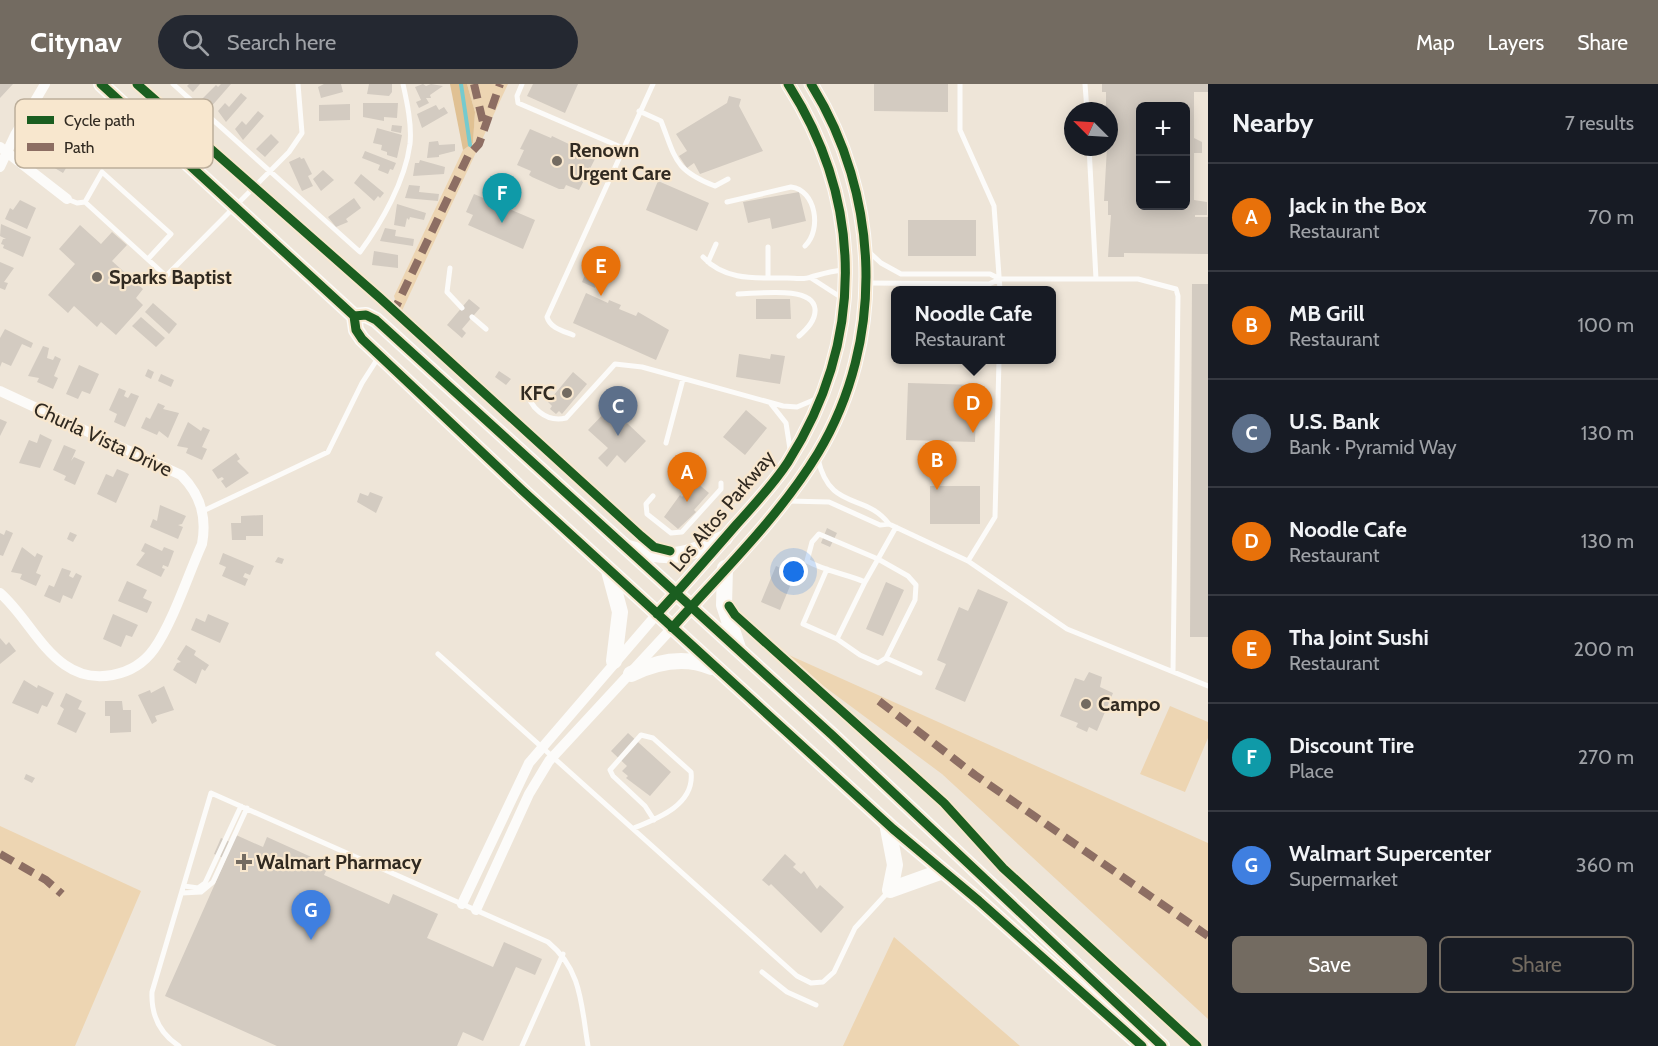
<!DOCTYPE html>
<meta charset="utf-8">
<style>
body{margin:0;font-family:Cabin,sans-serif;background:#242831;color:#f1f3f6}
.controls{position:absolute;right:18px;top:18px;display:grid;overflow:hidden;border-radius:9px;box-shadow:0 3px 15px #0003}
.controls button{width:54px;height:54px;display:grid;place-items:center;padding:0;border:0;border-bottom:2px solid #363941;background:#171b24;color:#f1f3f6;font:30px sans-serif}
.compass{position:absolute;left:1064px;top:18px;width:54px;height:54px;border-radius:50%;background:#171b24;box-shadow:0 3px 15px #0003;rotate:294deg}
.you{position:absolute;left:794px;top:488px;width:21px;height:21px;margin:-15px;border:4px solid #fff;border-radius:50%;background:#1a73e8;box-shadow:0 0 0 9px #1a73e833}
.badge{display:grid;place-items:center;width:39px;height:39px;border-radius:50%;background:#736b61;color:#fff;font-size:20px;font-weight:700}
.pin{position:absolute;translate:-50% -50px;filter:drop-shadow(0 2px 3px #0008)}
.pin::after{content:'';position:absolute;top:32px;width:21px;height:18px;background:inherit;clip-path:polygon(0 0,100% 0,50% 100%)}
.popup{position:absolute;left:891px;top:202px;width:165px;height:78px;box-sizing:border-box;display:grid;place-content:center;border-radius:9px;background:#171b24;filter:drop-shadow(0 2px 4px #0005);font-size:20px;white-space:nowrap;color:#9ea1a6}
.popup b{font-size:22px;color:#f1f3f6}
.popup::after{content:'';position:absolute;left:50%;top:100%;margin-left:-12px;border:12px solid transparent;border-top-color:#171b24}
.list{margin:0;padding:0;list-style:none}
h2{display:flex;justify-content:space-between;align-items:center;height:78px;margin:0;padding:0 24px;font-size:26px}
h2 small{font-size:20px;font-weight:400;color:#9ea1a6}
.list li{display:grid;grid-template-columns:39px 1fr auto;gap:18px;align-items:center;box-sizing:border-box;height:108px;padding:0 24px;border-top:2px solid #363941}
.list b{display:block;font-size:22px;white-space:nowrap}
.list p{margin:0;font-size:20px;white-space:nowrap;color:#9ea1a6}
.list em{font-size:20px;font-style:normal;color:#9ea1a6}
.actions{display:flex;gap:12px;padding:18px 24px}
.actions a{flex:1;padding:14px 0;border:2px solid #736b61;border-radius:9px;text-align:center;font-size:21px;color:#736b61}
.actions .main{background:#736b61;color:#fff}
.icon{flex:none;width:33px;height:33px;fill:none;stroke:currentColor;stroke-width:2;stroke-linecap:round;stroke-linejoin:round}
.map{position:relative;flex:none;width:1208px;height:962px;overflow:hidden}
header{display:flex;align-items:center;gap:36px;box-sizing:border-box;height:84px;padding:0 30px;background:#736b61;color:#fff}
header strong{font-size:28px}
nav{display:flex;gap:33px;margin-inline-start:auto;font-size:21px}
.search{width:420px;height:54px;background:#242831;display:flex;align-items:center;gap:15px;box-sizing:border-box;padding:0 21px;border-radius:33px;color:#9ea1a6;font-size:22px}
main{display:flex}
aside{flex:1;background:#171b24}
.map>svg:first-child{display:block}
.green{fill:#edd5b2}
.forest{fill:#e0c193}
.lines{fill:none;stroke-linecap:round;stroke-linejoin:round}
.stream{stroke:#75cace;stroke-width:4}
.building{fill:#d3cbc1;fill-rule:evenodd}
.lane{stroke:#fcfbf9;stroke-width:5}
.street{stroke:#fcfbf9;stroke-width:10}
.secondary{stroke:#fcfbf9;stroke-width:15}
.primary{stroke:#fcfbf9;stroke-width:16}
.quiet{stroke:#8d6e63;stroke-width:8;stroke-dasharray:15 8;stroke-linecap:butt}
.cycleway-casing{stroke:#f8e7ce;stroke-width:13}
.cycleway{stroke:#1b5e20;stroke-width:9}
.poi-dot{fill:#736b61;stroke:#f8e7ce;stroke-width:2}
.labels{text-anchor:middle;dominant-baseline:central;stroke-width:4.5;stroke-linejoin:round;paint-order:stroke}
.poi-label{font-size:20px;font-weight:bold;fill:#312a21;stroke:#f8e7ce;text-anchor:start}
.street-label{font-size:20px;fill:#312a21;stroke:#f8e7ce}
.key{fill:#f8e7ce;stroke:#bcae9a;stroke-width:1.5}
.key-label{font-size:16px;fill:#312a21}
</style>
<header>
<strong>Citynav</strong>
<div class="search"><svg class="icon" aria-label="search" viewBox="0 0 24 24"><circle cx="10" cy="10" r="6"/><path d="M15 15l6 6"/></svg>Search here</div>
<nav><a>Map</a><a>Layers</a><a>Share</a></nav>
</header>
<main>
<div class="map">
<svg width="1208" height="962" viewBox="0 0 1208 962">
<rect width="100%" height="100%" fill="#eee5d8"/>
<path class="green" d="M467,0H508L400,231L394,212L463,66L473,59L475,28Z
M771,563L1208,759V935L942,690Z
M1170,622L1208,638V654L1185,708L1140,690Z
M0,742L141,807L75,962H0Z
M894,853L1020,962H843Z"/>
<path class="forest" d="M450,0H467L475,28L473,59L463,66Z"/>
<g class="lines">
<path class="stream" d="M461,0L470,61"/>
</g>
<path class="building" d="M0,0H13L0,14Z
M189,0H200L193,8L187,2Z
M221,0H231L210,24L202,15L216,1L218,3Z
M324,0H341L343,8L321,14L318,3Z
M369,0H392V8L389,12L367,10Z
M423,0L426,2L431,0L443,2L430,11L431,14H426L429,19L419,24L416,18L421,16L415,3Z
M533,0H578L565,29L527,12Z
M874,0H948V28L874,27Z
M1102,0H1208V8H1194V54L1202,58V69H1194V116L1207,118V131H1195V133H1208V170L1124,169V173H1108L1111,131H1108V117H1104L1109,27H1102V22L1106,21V8H1102ZM1140,22H1186V122H1140Z
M241,9L247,14L226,38L218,27L225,19L229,23Z
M729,12L741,15L739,22L763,67L700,90L694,79L687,84L679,72L687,67L676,50L727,19Z
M363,19H398L397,34L384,33V37L363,33Z
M350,20V36L319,37V21Z
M436,21L439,26L444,23L448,29L422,44L417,30Z
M258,27L264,32L243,56L235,45L242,37L246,41Z
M392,41L402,42L401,49L391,47Z
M44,42L56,53L59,50L65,53L49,79L40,73L42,69L33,66Z
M377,44L402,51L397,74L387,71V68L381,66L382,61L373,59Z
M530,45L551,54L552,52L596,73L579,106L566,101L564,105H559L532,93L529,91L531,87L517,81L524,66L520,65Z
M271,50L279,58L265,73L256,65Z
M68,56L86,67L77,82L68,81L63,89L53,83Z
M438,57L439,61L455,60V67L439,71V73L427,74L429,58Z
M365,67L396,79L393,86L390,85L388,90L378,86L380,81L362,74Z
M300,73L301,75L304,74L312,90L308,92L313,102L302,107L289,78Z
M420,76L445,83L444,90L413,92L415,79H419Z
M323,86L334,96L321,107L313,95Z
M361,90L384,109L380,114L378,112L374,117L354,99Z
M658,97L709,119L697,147L646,126Z
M409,101L420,102L419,108L439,110L438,117L405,114Z
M799,108L806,137L772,145L770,134L748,139L743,118Z
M474,110L535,136L523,165L468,141L473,131L466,128Z
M354,114L361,124L346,135L348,138L336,143L328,133Z
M20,116L36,124L27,145L5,135L10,124L13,126Z
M397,120L426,129L424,136L410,133L409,136L407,134L405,143L394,141Z
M908,136H976V172H908Z
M1,140L31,153L23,173L3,164L4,161L1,160L3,155H6L0,152Z
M80,141L101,160L112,148L127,161L112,177L143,205L136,214L143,221L116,251L101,238L97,243L74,222L68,229L48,211L75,180L59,165Z
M385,144L396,146L395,152L414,155L413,162L380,157Z
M374,167L398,171V184L372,181Z
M0,178L14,184L4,198L8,199L5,206L0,204Z
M585,191L598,196L595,204L582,198Z
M1192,200H1208V553H1190Z
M586,209L608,219L609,216L621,221L619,225L636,232L638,228L669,246L656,276L573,239Z
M469,215L480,224L462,245L466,249L462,254L447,241Z
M756,215H790L791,235H756Z
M153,219L177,240L169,250L145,228Z
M141,233L165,254L156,263L132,242Z
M5,245L33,259L31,264L22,260L11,282L2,278L0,283V254Z
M43,262L49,264L47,274L53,276L55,272L61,275L54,292L58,294L53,305L37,298L39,294L28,292Z
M739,270L770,275L771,270L785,272L780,300L736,293Z
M79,281L99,290L90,310L82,307L78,315L66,310Z
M148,285L154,288L151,295L145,292Z
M499,287L511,295L506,301L495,293Z
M573,288L587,300L562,330L559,327L556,330L550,325L552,322L548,318Z
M161,290L174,296L171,303L158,297Z
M908,299L977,301L975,358L906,356Z
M119,304L126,307L124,312L128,314L131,309L139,312L125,343L114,338L117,330L109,326Z
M158,319L165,322L163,325L179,329L168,354L159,347L157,351L141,344L146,333L150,335Z
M610,323L646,357L625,379L617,371L607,383L598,374L608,364L588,346Z
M746,326L767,344L745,371L723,353Z
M0,335L7,338L0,352Z
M188,338L201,347L203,343L210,346L202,363L207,365L202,376L186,369L188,364L177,362Z
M40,350L52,356L40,384L19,379L29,356L37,359Z
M64,361L76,366L71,377L74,373L85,378L75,401L64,396L66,392L53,386Z
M236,369L240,375L237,377L249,389L226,404L221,397L224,395L222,393L218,395L212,386Z
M117,385L129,390L116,419L97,410L106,390L113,393Z
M696,398L709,409L694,426L696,428L678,445L664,433L680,411L682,413Z
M930,402H980V440H930Z
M370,408L383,413L376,429L357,418L360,409L368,412Z
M160,421L186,432L182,440L178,441L183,443L178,455L150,443L153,435L157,437Z
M263,431V452H246V456H232L231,439H241V432Z
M827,444L837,449L830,463L821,459Z
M6,446L13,449L3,472L0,471V449L4,451Z
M70,448L77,451L73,458L67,455Z
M145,459L162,467L164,463L174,467L168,483L163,481L162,484L165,485L161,493L136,481L145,469L141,467Z
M22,463L35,473L37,469L43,472L36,489L41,491L36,502L20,495L22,490L11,488Z
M223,469L254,482L250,491L245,489L243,493L248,495L245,502L222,492L226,483L219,480Z
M278,473L284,475L282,480L275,478Z
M776,482L795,490L780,526L761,518Z
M62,484L71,487L69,492L73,494L76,489L82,492L72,515L63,511L60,519L44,512L49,501L54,503Z
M127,497L147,506L143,514L152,518L147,529L118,517Z
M886,498L904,506L883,552L866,545Z
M978,505L1008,518L965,618L935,605L946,580L937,576L959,523L968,527Z
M113,530L138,541L132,553L126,551L121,563L103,555Z
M208,530L229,539L220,559L191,546L196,534L205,538Z
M0,554L6,561L9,558L16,567L0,580Z
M186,561L196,567L194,571L209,581L205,587L202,585L196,600L173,586L177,579L181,578L177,575Z
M1089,588L1102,593L1100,603L1113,609L1097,647L1089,643L1087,648L1076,643L1078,639L1060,632L1075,594L1084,597Z
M24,596L37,604L38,601L54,609L47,623L42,621L38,630L12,619Z
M164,602L174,626L155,632L157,637L152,640L138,611L150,606L151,609Z
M66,609L82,617L78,625L86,629L76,649L57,640L64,625L60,622Z
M105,617H122L123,626H131V648L110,649V632H105Z
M628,649L671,688L650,712L626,694L628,692L622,687L627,682L611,667Z
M26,690L35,694L32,699L24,695Z
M236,751L263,763L267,753L329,781L324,791L389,820L393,810L438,830L427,854L493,883L504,858L542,875L535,891L516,883L483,957L463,948L457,962H277L165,912L226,775L214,770L221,754L232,759Z
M785,770L796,780L793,783L801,790L804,787L817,805L820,801L844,823L821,849L771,800L769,802L762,796Z"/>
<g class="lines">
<path class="lane" d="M173,0L360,168C382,138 405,97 410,60C412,41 407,18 403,0
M522,0L517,12L518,19L623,64
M960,0V46L994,122L1000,206
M1085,0L1087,27
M639,27L661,37C676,75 674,86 715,102L728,95
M1089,63L1096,195
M67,115L77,119L85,118L166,192L289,68L302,49L298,0
M85,118L102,88L171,150L148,175
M727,118L791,103C816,106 822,146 805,162
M869,168L881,179L901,190H990L1000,195H1138L1176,205L1178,212L1173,587
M703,173C725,197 756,194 787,194C794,194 805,196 811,193C822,190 831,187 843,186
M708,178L716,160
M450,184L447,208L462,224
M768,194V163
M811,194L842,214
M868,199L989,200L1000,195
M738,210C756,210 813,201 815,225C816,236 807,245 799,252
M472,233L486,245
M573,251C563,247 550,244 547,233L653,0
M528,304C527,323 547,339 566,334L615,280L642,283L783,322L797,323L816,315
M771,320L786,339L790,365
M666,359L683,295
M818,375C830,428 865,408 889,440L968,477L1067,545L1208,602
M653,412L646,420L647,430L671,449L682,448L721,405V399
M788,417L829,418L880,441L889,440
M203,427L328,368L362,299L378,274
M968,477L995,433L999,276
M827,485L803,540L837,555L865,498
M837,555L860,571L878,579L886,574L915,516L916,501L908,492L878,475L865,498C846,490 825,487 807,477L812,458L819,450L878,475L896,443
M438,570L797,892L811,899L823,898L834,888L855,844L889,807
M886,574L920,589
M634,744C659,734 695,720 691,688L653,654L641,651L610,686L613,692L645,722L654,736
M184,802L198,804L205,799L241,722
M182,809L201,808L213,798L247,724
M762,888L787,908L816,921
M179,962C159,949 151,931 152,908L211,709L548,858C582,886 581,920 588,962
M522,962L563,870"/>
<path class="street" d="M0,63L67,115
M0,83L15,51L45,0
M0,307L181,391C201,411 207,433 202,460C188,491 173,538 154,565C134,593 93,601 65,581C39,563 24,530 0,509
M462,820L529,679L657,530
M476,826L529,710L549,677L672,544"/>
<path class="secondary" d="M657,530C684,501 710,471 736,441C754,421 773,401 788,378C864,258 865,120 788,0
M672,544C722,488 779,433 818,369C886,256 880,110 811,0"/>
<path class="primary" d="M101,0L354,232L356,246L362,255L523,407L893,745L979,817L1142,962
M354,232L366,231L376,236L832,651L1162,962
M628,464C672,477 683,472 725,454
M725,484L724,521L738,564
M609,487L620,528L614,577
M631,590C656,578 685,572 711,583
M887,739L895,781L890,806
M890,806L943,787"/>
<path class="quiet" d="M474,0L483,38
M392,231L468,72L479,60L500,0
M879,617L975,691L1208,852
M0,770L46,796L62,810"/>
<defs>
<path id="cycleway" d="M101,0L354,232L356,246L362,255L523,407L893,745L979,817L1142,962
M137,0L380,214L641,452L654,463L670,467
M354,232L366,231L376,236L832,651L1162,962
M729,522L735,531L944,719L1003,784L1197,962
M657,530C684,501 710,471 736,441C754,421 773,401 788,378C864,258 865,120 788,0
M672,544C722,488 779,433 818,369C886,256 880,110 811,0"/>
</defs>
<use href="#cycleway" class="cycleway-casing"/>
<use href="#cycleway" class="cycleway"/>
</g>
<g class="poi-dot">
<circle cx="557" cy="77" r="6"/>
<circle cx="97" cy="193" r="6"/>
<circle cx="567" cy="309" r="6"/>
<circle cx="1086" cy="620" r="6"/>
<path d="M241 769h6v6h6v6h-6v6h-6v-6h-6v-6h6z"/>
</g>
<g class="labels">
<g class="poi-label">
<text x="569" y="66">Renown<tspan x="569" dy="23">Urgent Care</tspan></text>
<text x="109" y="193">Sparks Baptist</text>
<text x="555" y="309" text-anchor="end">KFC</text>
<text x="1098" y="620">Campo</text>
<text x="256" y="778">Walmart Pharmacy</text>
</g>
<g class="street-label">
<text transform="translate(103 355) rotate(25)">Churla Vista Drive</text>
<text transform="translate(722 427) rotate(-50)">Los Altos Parkway</text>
</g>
</g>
<rect x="15" y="15" width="198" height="69" rx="9" class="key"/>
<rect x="27" y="32" width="27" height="8" fill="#1b5e20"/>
<rect x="27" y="59" width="27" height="8" fill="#8d6e63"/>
<g class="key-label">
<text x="64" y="42">Cycle path</text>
<text x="64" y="69">Path</text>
</g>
</svg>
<div class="controls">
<button>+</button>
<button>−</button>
</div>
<svg class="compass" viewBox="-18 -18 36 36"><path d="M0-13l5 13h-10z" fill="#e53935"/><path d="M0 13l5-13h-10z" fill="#9ea1a6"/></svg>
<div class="you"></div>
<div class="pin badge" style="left:687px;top:418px;background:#e8710a">A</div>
<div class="pin badge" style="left:937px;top:406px;background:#e8710a">B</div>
<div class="pin badge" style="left:618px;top:352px;background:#5c6f8a">C</div>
<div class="pin badge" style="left:973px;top:349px;background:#e8710a">D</div>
<div class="popup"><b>Noodle Cafe</b>Restaurant</div>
<div class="pin badge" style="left:601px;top:212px;background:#e8710a">E</div>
<div class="pin badge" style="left:502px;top:139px;background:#0f9aa8">F</div>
<div class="pin badge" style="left:311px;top:856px;background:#3f7fe0">G</div>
</div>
<aside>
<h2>Nearby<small>7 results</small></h2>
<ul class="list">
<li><span class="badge" style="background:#e8710a">A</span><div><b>Jack in the Box</b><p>Restaurant</p></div><em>70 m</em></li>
<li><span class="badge" style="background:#e8710a">B</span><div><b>MB Grill</b><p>Restaurant</p></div><em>100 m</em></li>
<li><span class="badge" style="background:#5c6f8a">C</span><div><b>U.S. Bank</b><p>Bank · Pyramid Way</p></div><em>130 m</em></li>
<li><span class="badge" style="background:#e8710a">D</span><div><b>Noodle Cafe</b><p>Restaurant</p></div><em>130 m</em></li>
<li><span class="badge" style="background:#e8710a">E</span><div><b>Tha Joint Sushi</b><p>Restaurant</p></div><em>200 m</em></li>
<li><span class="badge" style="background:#0f9aa8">F</span><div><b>Discount Tire</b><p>Place</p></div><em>270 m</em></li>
<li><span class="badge" style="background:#3f7fe0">G</span><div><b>Walmart Supercenter</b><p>Supermarket</p></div><em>360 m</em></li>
</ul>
<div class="actions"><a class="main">Save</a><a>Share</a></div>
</aside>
</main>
